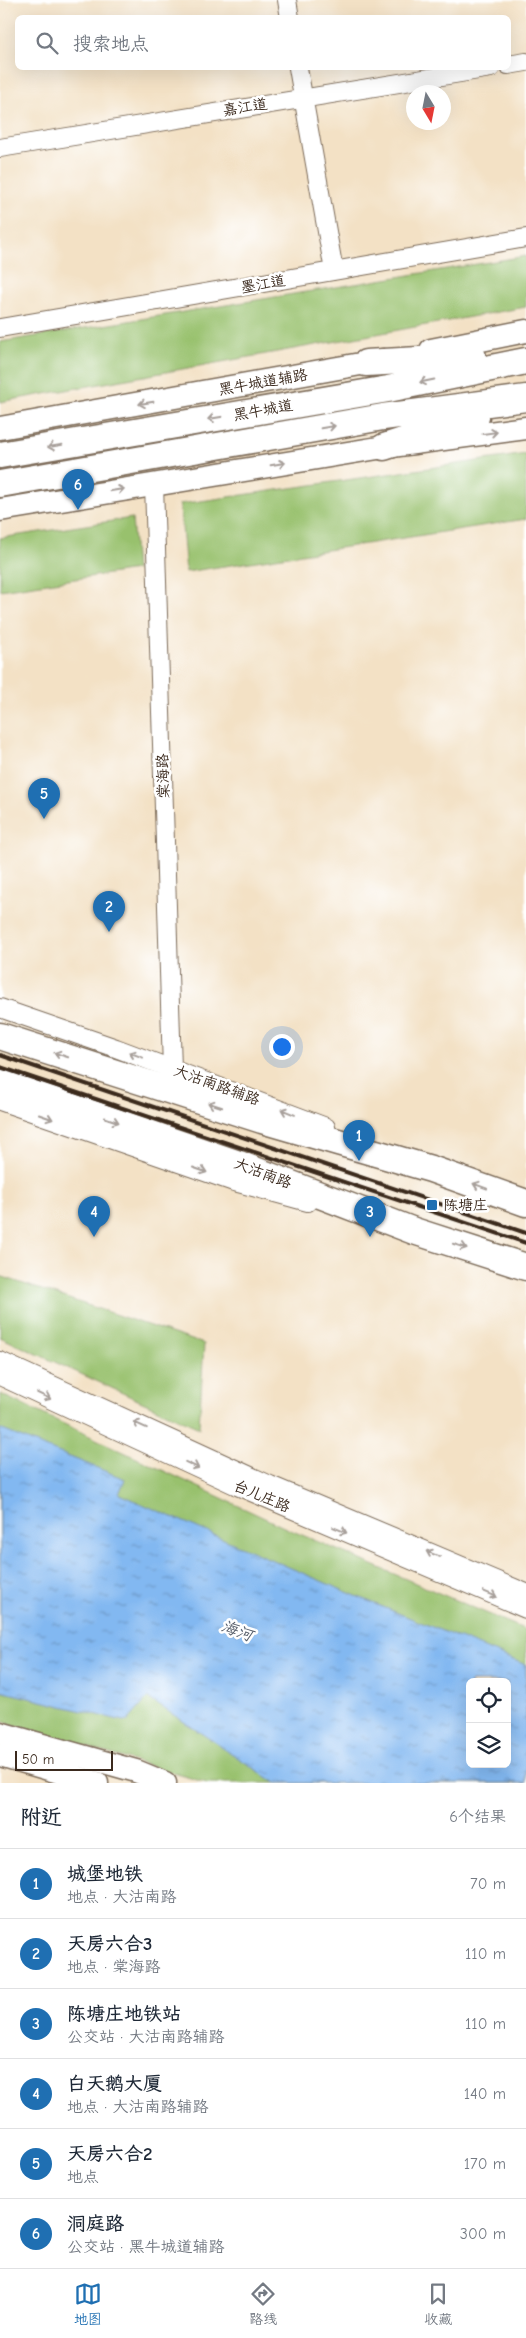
<!DOCTYPE html>
<html lang="zh">
<meta charset="utf-8">
<style>
body{margin:0;font-family:"Comic Neue","LXGW WenKai TC",sans-serif;background:#f2f2f3;color:#1f2937}
.controls{position:absolute;right:15px;bottom:15px;display:grid;overflow:hidden;border-radius:8px;box-shadow:0 5px 20px #0002}
.controls button{width:45px;height:45px;display:grid;place-items:center;padding:0;border:0;border-bottom:1px solid #e0e1e3;background:#fff;color:#1f2937;font:25px sans-serif}
.compass{position:absolute;left:406px;top:85px;width:45px;height:45px;border-radius:50%;background:#fff;box-shadow:0 5px 20px #0002;rotate:170deg}
.scale{position:absolute;left:15px;bottom:12px;width:98px;box-sizing:border-box;padding-left:5px;border:2px solid #3b2a1e;border-top:0;font-size:14px;line-height:18px;white-space:nowrap;color:#3b2a1e;-webkit-text-stroke:4px #fff;paint-order:stroke}
.you{position:absolute;left:281px;top:1046px;width:18px;height:18px;margin:-12px;border:4px solid #fff;border-radius:50%;background:#1a73e8;box-shadow:0 0 0 8px #1a73e833}
.badge{display:grid;place-items:center;width:32px;height:32px;border-radius:50%;background:#1f6fb2;color:#fff;font-size:16px;font-weight:700}
.pin{position:absolute;translate:-50% -41px;filter:drop-shadow(0 1px 2px #0008)}
.pin::after{content:'';position:absolute;top:26px;width:18px;height:15px;background:inherit;clip-path:polygon(0 0,100% 0,50% 100%)}
.list{margin:0;padding:0;list-style:none}
h2{display:flex;justify-content:space-between;align-items:center;height:65px;margin:0;padding:0 20px;font-size:21px}
h2 small{font-size:16px;font-weight:400;color:#747a83}
.list li{display:grid;grid-template-columns:32px 1fr auto;gap:15px;align-items:center;box-sizing:border-box;height:70px;padding:0 20px;border-top:1px solid #e0e1e3}
.list b{display:block;font-size:19px;white-space:nowrap}
.list p{margin:0;font-size:16px;white-space:nowrap;color:#747a83}
.list em{font-size:16px;font-style:normal;color:#747a83}
.icon{flex:none;width:28px;height:28px;fill:none;stroke:currentColor;stroke-width:2;stroke-linecap:round;stroke-linejoin:round}
.map{position:relative;flex:none;width:526px;height:1783px;overflow:hidden}
.search{position:absolute;background:#fff;box-shadow:0 5px 20px #0002;left:15px;right:15px;top:15px;height:55px;display:flex;align-items:center;gap:12px;box-sizing:border-box;padding:0 18px;border-radius:8px;color:#747a83;font-size:19px}
.sheet{height:485px;background:#fff}
nav{display:flex;justify-content:space-around;align-items:center;box-sizing:border-box;height:70px;border-top:1px solid #e0e1e3;background:#fff;font-size:14px;color:#747a83}
nav a{display:grid;justify-items:center;gap:2px}
nav .on{color:#1f6fb2}
.map>svg:first-child{display:block}
.green{fill:#98c16d;stroke:#6a7646;fill-rule:evenodd}
.water{fill:url(#water-ripples);stroke:#5e7188;fill-rule:evenodd}
.lines{fill:none;stroke-linecap:round;stroke-linejoin:round}
.minor-casing{stroke:#7b6a58;stroke-width:20}
.major-casing{stroke:#7b6a58;stroke-width:25}
.highway-casing{stroke:#7b6a58;stroke-width:29}
.minor{stroke:#fff;stroke-width:18}
.major{stroke:#fff;stroke-width:22}
.highway{stroke:#fff;stroke-width:26}
.rail{stroke:#3b2a1e;stroke-width:4}
.oneway{stroke:#a79f9a}
.poi-dot{fill:#1f6fb2;stroke:#fff;stroke-width:2}
.labels{text-anchor:middle;dominant-baseline:central;stroke-width:5;stroke-linejoin:round;paint-order:stroke}
.street-label{font-size:15px;fill:#3b2a1e;stroke:#fff}
.poi-label{font-size:15px;fill:#3b2a1e;stroke:#fff;text-anchor:start}
.water-label{font-size:16px;font-style:italic;fill:#545c68;stroke:#fff}
</style>
<div class="map">
<svg width="526" height="1783" viewBox="0 0 526 1783">
<defs>
<pattern id="water-ripples" width="26" height="14" patternUnits="userSpaceOnUse" patternTransform="scale(1.25)"><rect width="26" height="14" fill="#82b8f1"/><path d="M2 4q2-2 4 0t4 0M15 11q2-2 4 0t4 0" fill="none" stroke="#6c96c3"/></pattern>
</defs>
<rect width="100%" height="100%" fill="#fff"/>
<filter id="ink" filterUnits="userSpaceOnUse"><feTurbulence type="fractalNoise" baseFrequency=".02" numOctaves="2"/><feDisplacementMap in="SourceGraphic" scale="10" xChannelSelector="R" yChannelSelector="G"/><feConvolveMatrix kernelMatrix="1 2 1 2 8 2 1 2 1" color-interpolation-filters="sRGB"/></filter>
<filter id="wash" filterUnits="userSpaceOnUse"><feTurbulence type="fractalNoise" baseFrequency=".0096" numOctaves="4" result="noise"/><feDisplacementMap in="SourceGraphic" scale="20" xChannelSelector="R" yChannelSelector="G"/><feGaussianBlur stdDeviation="1.12" result="paint"/><feColorMatrix in="noise" values="0 0 0 0 0 0 0 0 0 0 0 0 0 0 0 0 0 1.4 0 .05"/><feComposite in="paint" operator="in"/></filter>
<g filter="url(#wash)">
<rect width="100%" height="100%" fill="#f3e1c5"/>
<path class="green" d="M526,256V307L0,402V342Z
M526,454V519L186,572L180,504Z
M132,518L136,570L0,590V538Z
M0,1276L204,1344L199,1428L0,1337Z
M0,1394L288,1529L526,1630V1783H207L0,1721ZM470,1682H507V1764H470Z"/>
<path class="water" d="M0,1429L125,1479L119,1494L356,1596L526,1665V1783H276L148,1698L127,1722L0,1691ZM470,1682H507V1764H470Z"/>
</g>
<g filter="url(#ink)">
<g class="lines">
<defs>
<path id="minor" d="M287,0L290,18
M508,65L526,62
M298,68L334,271
M0,148L491,68
M0,328L526,238
M154,484L172,1069
M0,1008L116,1048L326,1127
M0,1101L231,1181L308,1202
M0,1361L270,1485L526,1593
M0,1376L235,1485L526,1609"/>
<path id="major" d="M431,350L526,331
M0,428L383,360
M0,510L384,447L526,428
M0,1733L136,1771L165,1783
M0,1755L97,1783"/>
<path id="highway" d="M366,363L473,357
M384,447L476,417
M0,455L388,389L526,361
M0,484L383,417L526,398
M0,1036L262,1120L431,1169L526,1203
M0,1082L239,1164L414,1231L526,1267"/>
</defs>
<use href="#minor" class="minor-casing"/>
<use href="#major" class="major-casing"/>
<use href="#highway" class="highway-casing"/>
<use href="#minor" class="minor"/>
<use href="#major" class="major"/>
<use href="#highway" class="highway"/>
<path class="rail" d="M0,1055L526,1233
M0,1067L526,1243"/>
</g>
<defs><path id="oneway-shaft" d="M-6 0H5M1.5-3L5.5 0L1.5 3" fill="none" stroke-width="1.6" stroke-linecap="round" stroke-linejoin="round" transform="scale(1.25)"/></defs>
<g class="oneway">
<use href="#oneway-shaft" transform="translate(427 381) rotate(168)"/>
<use href="#oneway-shaft" transform="translate(146 403) rotate(170)"/>
<use href="#oneway-shaft" transform="translate(215 418) rotate(170)"/>
<use href="#oneway-shaft" transform="translate(328 427) rotate(-10)"/>
<use href="#oneway-shaft" transform="translate(490 433) rotate(-8)"/>
<use href="#oneway-shaft" transform="translate(55 446) rotate(170)"/>
<use href="#oneway-shaft" transform="translate(278 464) rotate(-9)"/>
<use href="#oneway-shaft" transform="translate(117 490) rotate(-9)"/>
<use href="#oneway-shaft" transform="translate(61 1055) rotate(-162)"/>
<use href="#oneway-shaft" transform="translate(136 1055) rotate(-160)"/>
<use href="#oneway-shaft" transform="translate(215 1105) rotate(-162)"/>
<use href="#oneway-shaft" transform="translate(288 1112) rotate(-158)"/>
<use href="#oneway-shaft" transform="translate(46 1117) rotate(19)"/>
<use href="#oneway-shaft" transform="translate(112 1120) rotate(19)"/>
<use href="#oneway-shaft" transform="translate(200 1170) rotate(19)"/>
<use href="#oneway-shaft" transform="translate(480 1186) rotate(-160)"/>
<use href="#oneway-shaft" transform="translate(460 1246) rotate(18)"/>
<use href="#oneway-shaft" transform="translate(44 1396) rotate(25)"/>
<use href="#oneway-shaft" transform="translate(140 1425) rotate(-155)"/>
<use href="#oneway-shaft" transform="translate(192 1465) rotate(25)"/>
<use href="#oneway-shaft" transform="translate(340 1530) rotate(23)"/>
<use href="#oneway-shaft" transform="translate(433 1554) rotate(-157)"/>
<use href="#oneway-shaft" transform="translate(490 1594) rotate(23)"/>
</g>
</g>
<rect class="poi-dot" x="426" y="1199" width="12" height="12" rx="2.5"/>
<g class="labels">
<g class="street-label">
<text transform="translate(245 107) rotate(-9)">嘉江道</text>
<text transform="translate(263 284) rotate(-10)">墨江道</text>
<text transform="translate(263 382) rotate(-10)">黑牛城道辅路</text>
<text transform="translate(263 410) rotate(-10)">黑牛城道</text>
<text transform="translate(163 776) rotate(-92)">棠海路</text>
<text transform="translate(217 1085) rotate(20)">大沽南路辅路</text>
<text transform="translate(263 1173) rotate(21)">大沽南路</text>
<text transform="translate(262 1496) rotate(23)">台儿庄路</text>
</g>
<g class="poi-label">
<text x="443" y="1205">陈塘庄</text>
</g>
<g class="water-label">
<text transform="translate(237 1631) rotate(20)">海河</text>
</g>
</g>
</svg>
<div class="controls">
<button><svg class="icon" aria-label="locate" viewBox="0 0 24 24"><circle cx="12" cy="12" r="6"/><path d="M12 2v4M12 18v4M2 12h4M18 12h4"/></svg></button>
<button><svg class="icon" aria-label="layers" viewBox="0 0 24 24"><path d="M12 4l9 5-9 5-9-5zM3 14l9 5 9-5"/></svg></button>
</div>
<svg class="compass" viewBox="-18 -18 36 36"><path d="M0-13l5 13h-10z" fill="#e53935"/><path d="M0 13l5-13h-10z" fill="#747a83"/></svg>
<div class="scale">50 m</div>
<div class="you"></div>
<div class="pin badge" style="left:359px;top:1161px">1</div>
<div class="pin badge" style="left:109px;top:932px">2</div>
<div class="pin badge" style="left:370px;top:1237px">3</div>
<div class="pin badge" style="left:94px;top:1237px">4</div>
<div class="pin badge" style="left:44px;top:819px">5</div>
<div class="pin badge" style="left:78px;top:510px">6</div>
<div class="search"><svg class="icon" aria-label="search" viewBox="0 0 24 24"><circle cx="10" cy="10" r="6"/><path d="M15 15l6 6"/></svg>搜索地点</div>
</div>
<section class="sheet">
<h2>附近<small>6个结果</small></h2>
<ul class="list">
<li><span class="badge">1</span><div><b>城堡地铁</b><p>地点 · 大沽南路</p></div><em>70 m</em></li>
<li><span class="badge">2</span><div><b>天房六合3</b><p>地点 · 棠海路</p></div><em>110 m</em></li>
<li><span class="badge">3</span><div><b>陈塘庄地铁站</b><p>公交站 · 大沽南路辅路</p></div><em>110 m</em></li>
<li><span class="badge">4</span><div><b>白天鹅大厦</b><p>地点 · 大沽南路辅路</p></div><em>140 m</em></li>
<li><span class="badge">5</span><div><b>天房六合2</b><p>地点</p></div><em>170 m</em></li>
<li><span class="badge">6</span><div><b>洞庭路</b><p>公交站 · 黑牛城道辅路</p></div><em>300 m</em></li>
</ul>
</section>
<nav>
<a class="on"><svg class="icon" aria-label="map" viewBox="0 0 24 24"><path d="M3 6l6-2 6 2 6-2v14l-6 2-6-2-6 2zM9 4v14M15 6v14"/></svg>地图</a>
<a><svg class="icon" aria-label="directions" viewBox="0 0 24 24"><path d="M12 3l9 9-9 9-9-9zM9 14v-3h6M13 9l2 2-2 2"/></svg>路线</a>
<a><svg class="icon" aria-label="saved" viewBox="0 0 24 24"><path d="M7 4h10v16l-5-4-5 4z"/></svg>收藏</a>
</nav>
